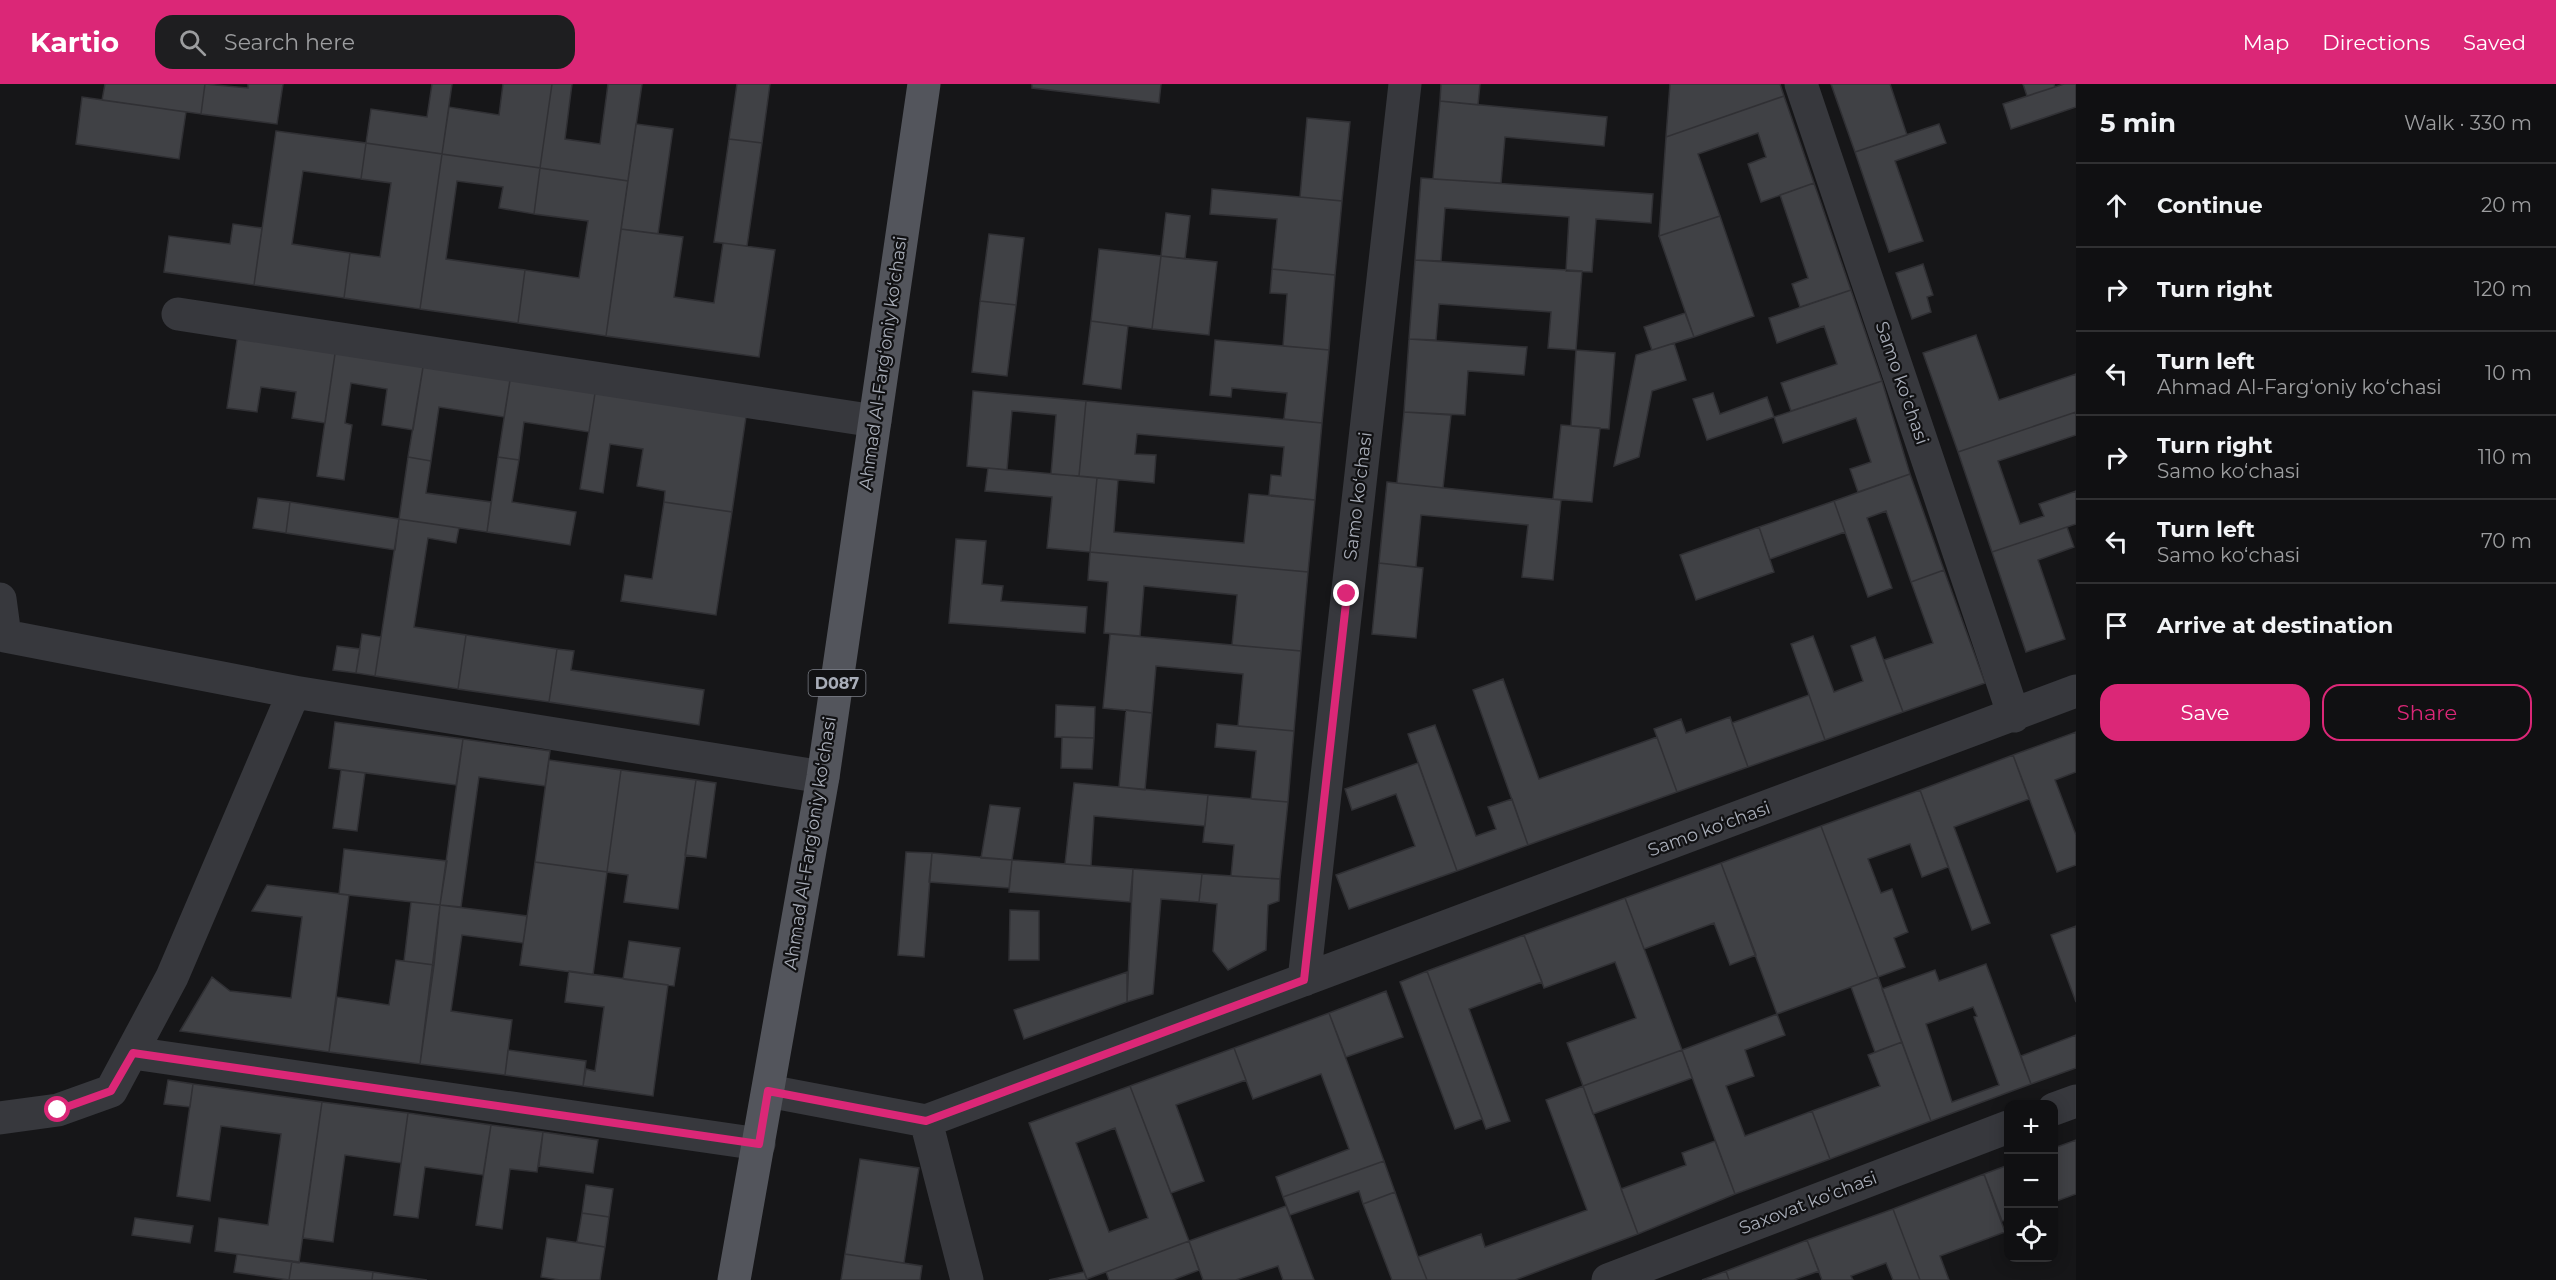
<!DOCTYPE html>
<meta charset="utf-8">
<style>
body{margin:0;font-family:Montserrat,sans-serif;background:#1e1e20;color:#f1f3f6}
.controls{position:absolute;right:18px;bottom:18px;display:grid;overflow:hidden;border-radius:12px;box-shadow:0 3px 15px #0003}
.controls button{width:54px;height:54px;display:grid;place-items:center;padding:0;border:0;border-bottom:2px solid #303032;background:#101012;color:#f1f3f6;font:30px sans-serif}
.stop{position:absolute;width:18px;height:18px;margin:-14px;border:4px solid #db2777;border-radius:50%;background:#fff}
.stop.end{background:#db2777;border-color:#fff;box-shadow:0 2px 6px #0008}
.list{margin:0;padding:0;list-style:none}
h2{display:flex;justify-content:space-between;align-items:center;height:78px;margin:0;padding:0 24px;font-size:26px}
h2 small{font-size:20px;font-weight:400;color:#9c9d9f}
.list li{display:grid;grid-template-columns:39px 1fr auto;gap:18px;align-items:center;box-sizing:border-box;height:84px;padding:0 24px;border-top:2px solid #303032}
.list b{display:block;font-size:22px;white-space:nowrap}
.list p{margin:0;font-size:20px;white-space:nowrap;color:#9c9d9f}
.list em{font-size:20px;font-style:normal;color:#9c9d9f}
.actions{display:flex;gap:12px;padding:18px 24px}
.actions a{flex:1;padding:14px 0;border:2px solid #db2777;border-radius:18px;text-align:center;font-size:21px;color:#db2777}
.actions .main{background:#db2777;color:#fff}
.icon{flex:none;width:33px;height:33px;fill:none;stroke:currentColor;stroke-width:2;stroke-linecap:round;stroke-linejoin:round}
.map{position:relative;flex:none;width:2076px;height:1196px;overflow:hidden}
header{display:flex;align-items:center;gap:36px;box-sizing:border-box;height:84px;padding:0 30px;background:#db2777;color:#fff}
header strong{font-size:28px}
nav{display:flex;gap:33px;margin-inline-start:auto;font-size:21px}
.search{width:420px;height:54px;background:#1e1e20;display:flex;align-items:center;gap:15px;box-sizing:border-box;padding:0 21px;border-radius:18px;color:#9c9d9f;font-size:22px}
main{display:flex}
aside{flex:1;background:#101012}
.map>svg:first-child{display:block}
.building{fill:#404145;stroke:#303034;stroke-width:1.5;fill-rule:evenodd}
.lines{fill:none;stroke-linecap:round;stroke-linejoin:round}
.minor{stroke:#37383d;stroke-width:33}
.major{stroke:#53555c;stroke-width:33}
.route{stroke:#db2777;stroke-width:8}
.labels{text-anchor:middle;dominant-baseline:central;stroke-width:4.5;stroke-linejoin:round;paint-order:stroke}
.shield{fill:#111113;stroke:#7b7e86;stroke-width:1.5}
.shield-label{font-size:16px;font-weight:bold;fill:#a8adb8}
.street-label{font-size:18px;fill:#a8adb8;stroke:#111113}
</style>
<header>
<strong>Kartio</strong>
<div class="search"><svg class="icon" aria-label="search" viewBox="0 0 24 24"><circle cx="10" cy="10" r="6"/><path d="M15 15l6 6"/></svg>Search here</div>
<nav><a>Map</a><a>Directions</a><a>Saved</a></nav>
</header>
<main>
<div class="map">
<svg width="2076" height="1196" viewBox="0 0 2076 1196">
<rect width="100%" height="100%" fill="#161618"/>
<path class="building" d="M105,0H205L201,30L102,16Z
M205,0L248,4V0H283L277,40L201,30Z
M432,0H452L442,70L366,59L371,25L427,33Z
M503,0H552L540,84L442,70L449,23L499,31Z
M552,0H572L565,55L600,60L608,0H642L628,97L540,84Z
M737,0H770L762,59L729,55Z
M1032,0H1161L1159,19L1032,4Z
M1441,0H1480L1478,21L1440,17Z
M1670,0H1780L1784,12L1666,53Z
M1831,0H1890L1907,51L1855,68Z
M2023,0H2054L2055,3L2027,12Z
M2064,0H2076V23L2011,45L2003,20Z
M1784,12L1814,99L1761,118L1748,80L1766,73L1758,49L1698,70L1720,132L1659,152L1666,53Z
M82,13L186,28L179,75L76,60Z
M1440,17L1607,33L1604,62L1505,53L1501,99L1433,95Z
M1307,34L1350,38L1342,117L1300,113Z
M636,40L673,45L658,150L621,145Z
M1939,40L1946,59L1895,77L1923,157L1889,168L1855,68Z
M276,47L366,59L361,95L303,87L292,160L350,169L344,214L254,201Z
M729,55L762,59L747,162L714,158Z
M366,59L442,70L420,225L344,214L350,169L380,173L391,99L361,95Z
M442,70L540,84L534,130L499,124L503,103L457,97L446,175L525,186L518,239L420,225Z
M540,84L628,97L606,252L518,239L525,186L579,194L588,137L534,130Z
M1421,94L1653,110L1651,139L1596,135L1592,188L1566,187L1569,133L1445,124L1441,177L1415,176Z
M1814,99L1851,206L1800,223L1792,200L1808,194L1780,111Z
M1212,105L1342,117L1335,191L1272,185L1277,135L1210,130Z
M1166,129L1190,132L1185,175L1161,172Z
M1720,132L1754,232L1694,253L1659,152Z
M233,140L262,144L254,201L164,188L169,152L230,160Z
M621,145L683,153L674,213L714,219L723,159L775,166L759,273L606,252Z
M989,150L1024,154L1016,221L980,217Z
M1099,165L1161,172L1152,245L1091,237Z
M1161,172L1217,178L1209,251L1152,245Z
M1415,176L1582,187L1576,266L1548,264L1551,228L1439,220L1436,256L1409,255Z
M1923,180L1933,211L1927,213L1931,228L1912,235L1896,189Z
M1272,185L1335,191L1329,266L1283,262L1287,210L1270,209Z
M1851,206L1882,297L1791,327L1781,299L1837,280L1824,242L1777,259L1769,234Z
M980,217L1016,221L1007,292L972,288Z
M1685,229L1694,253L1652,266L1644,243Z
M1091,237L1128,242L1121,305L1083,300Z
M238,249L336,263L325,339L292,334L296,308L261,303L257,328L227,324Z
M1976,251L1999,316L2076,290V328L1958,368L1923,269Z
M1409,255L1527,263L1524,291L1468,287L1465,331L1404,328Z
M1215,256L1329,266L1322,339L1284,335L1287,309L1232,304L1231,313L1210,311Z
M1674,259L1686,296L1652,307L1639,373L1614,382L1636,271Z
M336,263L424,277L413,346L382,341L387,305L351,299L345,339L352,341L344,396L317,392Z
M1576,266L1615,269L1609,345L1571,342Z
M424,277L511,290L504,333L439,323L431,377L408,373Z
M511,290L596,303L589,348L524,338L519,376L498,373Z
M1882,297L1910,390L1858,408L1850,385L1871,378L1856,334L1783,359L1774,333Z
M596,303L747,326L732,428L664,418L665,407L637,402L643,365L610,360L603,409L580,405Z
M973,307L1086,317L1079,392L1051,390L1056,331L1012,327L1007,386L967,382Z
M1713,309L1720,330L1767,313L1774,333L1707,356L1693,315Z
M1086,317L1322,339L1315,416L1269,411L1271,391L1281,392L1284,363L1137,350L1135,370L1156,371L1154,399L1079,392Z
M1404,328L1451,331L1443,404L1397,399Z
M2076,328V351L1998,377L2020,440L2044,432L2039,420L2076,407V440L1992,468L1958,368Z
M1561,341L1600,344L1592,418L1553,415Z
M408,373L431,377L426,409L491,418L487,448L399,435Z
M498,373L519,376L512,418L576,428L570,461L487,448Z
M988,384L1097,394L1090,468L1047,464L1052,413L985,407Z
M1910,390L1944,486L1911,498L1886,427L1867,434L1892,504L1868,513L1834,417Z
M1097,394L1118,396L1114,448L1244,459L1249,410L1315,416L1308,488L1090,468Z
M1387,398L1561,416L1553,496L1522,493L1528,441L1421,431L1416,483L1379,479Z
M258,414L290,418L286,449L253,444Z
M1834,417L1845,448L1770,475L1759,443Z
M290,418L399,435L395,466L286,449Z
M664,418L732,428L716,531L621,517L625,491L652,495Z
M399,435L459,444L456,459L428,454L414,543L466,551L458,605L375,592Z
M1759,443L1774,488L1696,516L1680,471Z
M2067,443L2074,463L2038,476L2065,555L2026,568L1992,468Z
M956,455L986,457L982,500L1003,502L1001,517L1087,523L1085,549L949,539Z
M1090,468L1308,488L1301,567L1232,561L1237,511L1144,502L1140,552L1104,549L1108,498L1088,496Z
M1379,479L1423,484L1416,554L1372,550Z
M1944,486L1985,599L1903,628L1884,576L1933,559L1911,498Z
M362,550L381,553L375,592L356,589Z
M1110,550L1301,567L1294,647L1238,642L1243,590L1156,582L1152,629L1103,624Z
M466,551L557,565L549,618L458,605Z
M1813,552L1834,608L1863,597L1851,562L1875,553L1903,628L1825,656L1791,560Z
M337,562L360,565L356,589L333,586Z
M557,565L574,567L571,586L704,606L699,641L549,618Z
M1503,595L1539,695L1657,653L1677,708L1528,761L1473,606Z
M1809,611L1825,656L1748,683L1732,639Z
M1056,621L1095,623L1094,654L1055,653Z
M1126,626L1152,629L1145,706L1119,703Z
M1730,633L1748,683L1677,708L1654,645L1681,635L1686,649Z
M335,638L463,655L456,701L329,684Z
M1217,640L1294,647L1288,718L1251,715L1256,667L1215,663Z
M1435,641L1476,752L1496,745L1488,723L1512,715L1528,761L1457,787L1408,650Z
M2076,648V688L2055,696L2076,751V781L2057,788L2013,671Z
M1062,653L1094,654L1092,685L1061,684Z
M463,655L550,667L545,702L479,693L461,823L440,821Z
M2013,671L2029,715L1954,743L1990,839L1972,846L1920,706Z
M549,676L621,686L607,788L535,778Z
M1418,679L1457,787L1349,825L1336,791L1415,762L1396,710L1352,726L1345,705Z
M341,686L365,689L357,747L333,744Z
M621,686L696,696L678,825L624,818L628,791L607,788Z
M696,696L716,699L706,774L685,771Z
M1074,699L1208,711L1205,742L1094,732L1091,782L1065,780Z
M1920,706L1948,783L1922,793L1910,760L1868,775L1881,809L1892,805L1908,848L1894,854L1905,883L1878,893L1821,742Z
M1208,711L1288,718L1280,795L1231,792L1234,761L1203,758Z
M990,721L1020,724L1012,776L981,774Z
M1821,742L1878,893L1777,930L1721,779Z
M344,765L447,777L440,821L339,810Z
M906,768L932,769L924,873L898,871Z
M932,769L1012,776L1009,804L929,798Z
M1012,776L1133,785L1130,818L1009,808Z
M535,778L607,788L593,891L520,881Z
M1721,779L1756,871L1730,881L1714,839L1644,865L1625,814Z
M1133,785L1202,790L1199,818L1161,815L1153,910L1127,918Z
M1202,790L1280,795L1279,817L1268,821L1266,866L1228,886L1213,867L1217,820L1199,818Z
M267,801L349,811L329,968L180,947L212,893L230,907L291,914L302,833L252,827Z
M1625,814L1682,966L1583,1002L1567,959L1636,934L1615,878L1544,904L1524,851Z
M411,818L440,821L434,881L404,877Z
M440,821L527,832L523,859L462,851L451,927L512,936L505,991L420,980Z
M1010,826L1039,827V876H1009Z
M2076,842V918L2051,851Z
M1524,851L1542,898L1469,925L1510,1037L1486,1045L1427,887Z
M629,857L680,864L674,902L623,895Z
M396,876L434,881L420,980L329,968L337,913L389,921Z
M1986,880L2031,1000L1931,1037L1882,905L1935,886L1939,897ZM1973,923L1977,932L1974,933L1999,1001L1952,1018L1926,940Z
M569,887L668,901L653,1012L583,1002L586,985L595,987L604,923L565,918Z
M1427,887L1482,1035L1455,1045L1400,898Z
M1127,888V918L1024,955L1014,926Z
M1878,893L1902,958L1875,968L1851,903Z
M1386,907L1403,953L1346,973L1329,929Z
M1329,929L1384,1077L1283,1113L1276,1093L1349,1065L1321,990L1253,1015L1234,964Z
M1777,930L1785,951L1745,966L1754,992L1726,1002L1745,1052L1812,1027L1830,1075L1735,1110L1682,966Z
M2076,951V984L2031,1000L2021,972Z
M1902,958L1931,1037L1830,1075L1812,1027L1880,1002L1868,971Z
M1234,964L1246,996L1176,1021L1204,1097L1171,1109L1130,1002Z
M508,966L586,977L583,1002L505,991Z
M1682,966L1692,994L1593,1030L1583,1002Z
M168,996L193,1000L190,1023L164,1020Z
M193,1000L322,1018L299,1179L215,1167L219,1134L268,1141L281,1050L221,1042L210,1117L177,1112Z
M1130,1002L1189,1157L1087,1195L1029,1039ZM1115,1044L1148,1134L1109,1148L1076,1059Z
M1583,1002L1638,1150L1515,1196H1427L1418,1173L1481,1150L1485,1163L1587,1126L1546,1016Z
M322,1018L408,1029L401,1079L345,1071L333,1158L303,1154Z
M408,1029L491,1041L483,1091L425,1083L418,1134L394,1131Z
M491,1041L543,1048L537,1088L510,1085L502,1145L476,1141Z
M543,1048L598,1056L593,1089L539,1082Z
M2076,1056V1110L2054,1118V1064Z
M1715,1057L1735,1110L1638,1150L1621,1105L1686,1081L1682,1069Z
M860,1075L919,1084L904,1179L845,1170Z
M1384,1077L1395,1108L1363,1120L1359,1107L1290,1131L1283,1113Z
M2008,1081V1135L2002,1137L1984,1090Z
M1984,1090L2005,1148L1940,1172L1949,1196H1920L1893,1125Z
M586,1101L613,1105L609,1133L582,1129Z
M1395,1108L1418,1173L1427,1196H1392L1363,1120Z
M1286,1122L1314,1196H1283L1278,1182L1236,1196H1203L1189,1157Z
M1893,1125L1920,1196H1893L1886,1179L1851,1192L1853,1196H1822L1807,1156Z
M582,1129L609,1133L605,1163L577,1158Z
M135,1134L193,1142L190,1159L132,1151Z
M547,1154L605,1163L600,1196H560L541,1193Z
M1807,1156L1819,1187L1794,1196H1729L1726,1187Z
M1189,1157L1199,1186L1173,1196H1109L1106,1188Z
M237,1170L292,1177L289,1196L234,1188Z
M845,1170L922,1182L920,1196H841Z
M292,1177L373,1188L372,1196H289Z
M1726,1187L1729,1196H1702Z
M373,1188L427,1196H372Z
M1084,1188L1087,1196H1049Z"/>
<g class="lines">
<path class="minor" d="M1801,0L2014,632
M178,230L875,337
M0,515L5,552L294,608L823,693
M1304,896L1405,0
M133,969L759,1060
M768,1007L926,1037L2076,607
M2054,1025L2076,1017
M0,1034L58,1026L111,1007L172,893L294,608
M926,1037L967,1196
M1608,1196L2008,1043"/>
<path class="major" d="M734,1196L823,693L924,0"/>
</g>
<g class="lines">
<path class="route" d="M58,1026L111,1007L133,969L759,1060L768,1007L926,1037L1304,896L1347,510"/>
</g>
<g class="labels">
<rect class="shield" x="808.5" y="586" width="57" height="26" rx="4.5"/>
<g class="shield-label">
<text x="837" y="599">D087</text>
</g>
<g class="street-label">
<text transform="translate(883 279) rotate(-82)">Ahmad Al-Fargʻoniy koʻchasi</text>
<text transform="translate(1902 299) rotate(71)">Samo koʻchasi</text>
<text transform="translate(1358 412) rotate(-83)">Samo koʻchasi</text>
<text transform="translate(1709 745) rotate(-20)">Samo koʻchasi</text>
<text transform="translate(810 759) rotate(-81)">Ahmad Al-Fargʻoniy koʻchasi</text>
<text transform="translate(1808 1119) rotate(-21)">Saxovat koʻchasi</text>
</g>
</g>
</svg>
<div class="controls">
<button>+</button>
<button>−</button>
<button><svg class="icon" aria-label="locate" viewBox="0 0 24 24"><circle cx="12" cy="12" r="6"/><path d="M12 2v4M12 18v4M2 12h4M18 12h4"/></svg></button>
</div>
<div class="stop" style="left:58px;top:1026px"></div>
<div class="stop end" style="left:1347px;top:510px"></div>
</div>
<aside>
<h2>5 min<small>Walk · 330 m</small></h2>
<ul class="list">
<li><svg class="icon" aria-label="ahead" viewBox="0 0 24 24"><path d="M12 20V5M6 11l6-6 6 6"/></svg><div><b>Continue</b></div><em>20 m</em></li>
<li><svg class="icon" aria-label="right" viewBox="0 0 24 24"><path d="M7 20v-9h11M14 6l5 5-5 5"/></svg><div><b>Turn right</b></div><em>120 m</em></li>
<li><svg class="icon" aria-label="left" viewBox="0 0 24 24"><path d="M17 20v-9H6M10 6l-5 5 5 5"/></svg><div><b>Turn left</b><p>Ahmad Al-Fargʻoniy koʻchasi</p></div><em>10 m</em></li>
<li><svg class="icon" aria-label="right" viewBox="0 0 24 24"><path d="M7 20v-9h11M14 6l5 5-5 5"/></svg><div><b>Turn right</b><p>Samo koʻchasi</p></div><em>110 m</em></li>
<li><svg class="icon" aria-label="left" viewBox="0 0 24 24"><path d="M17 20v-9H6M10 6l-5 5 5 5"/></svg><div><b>Turn left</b><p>Samo koʻchasi</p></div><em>70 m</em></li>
<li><svg class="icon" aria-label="arrive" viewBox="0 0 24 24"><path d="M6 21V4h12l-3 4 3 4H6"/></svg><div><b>Arrive at destination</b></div></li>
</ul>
<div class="actions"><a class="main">Save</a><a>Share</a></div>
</aside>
</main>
